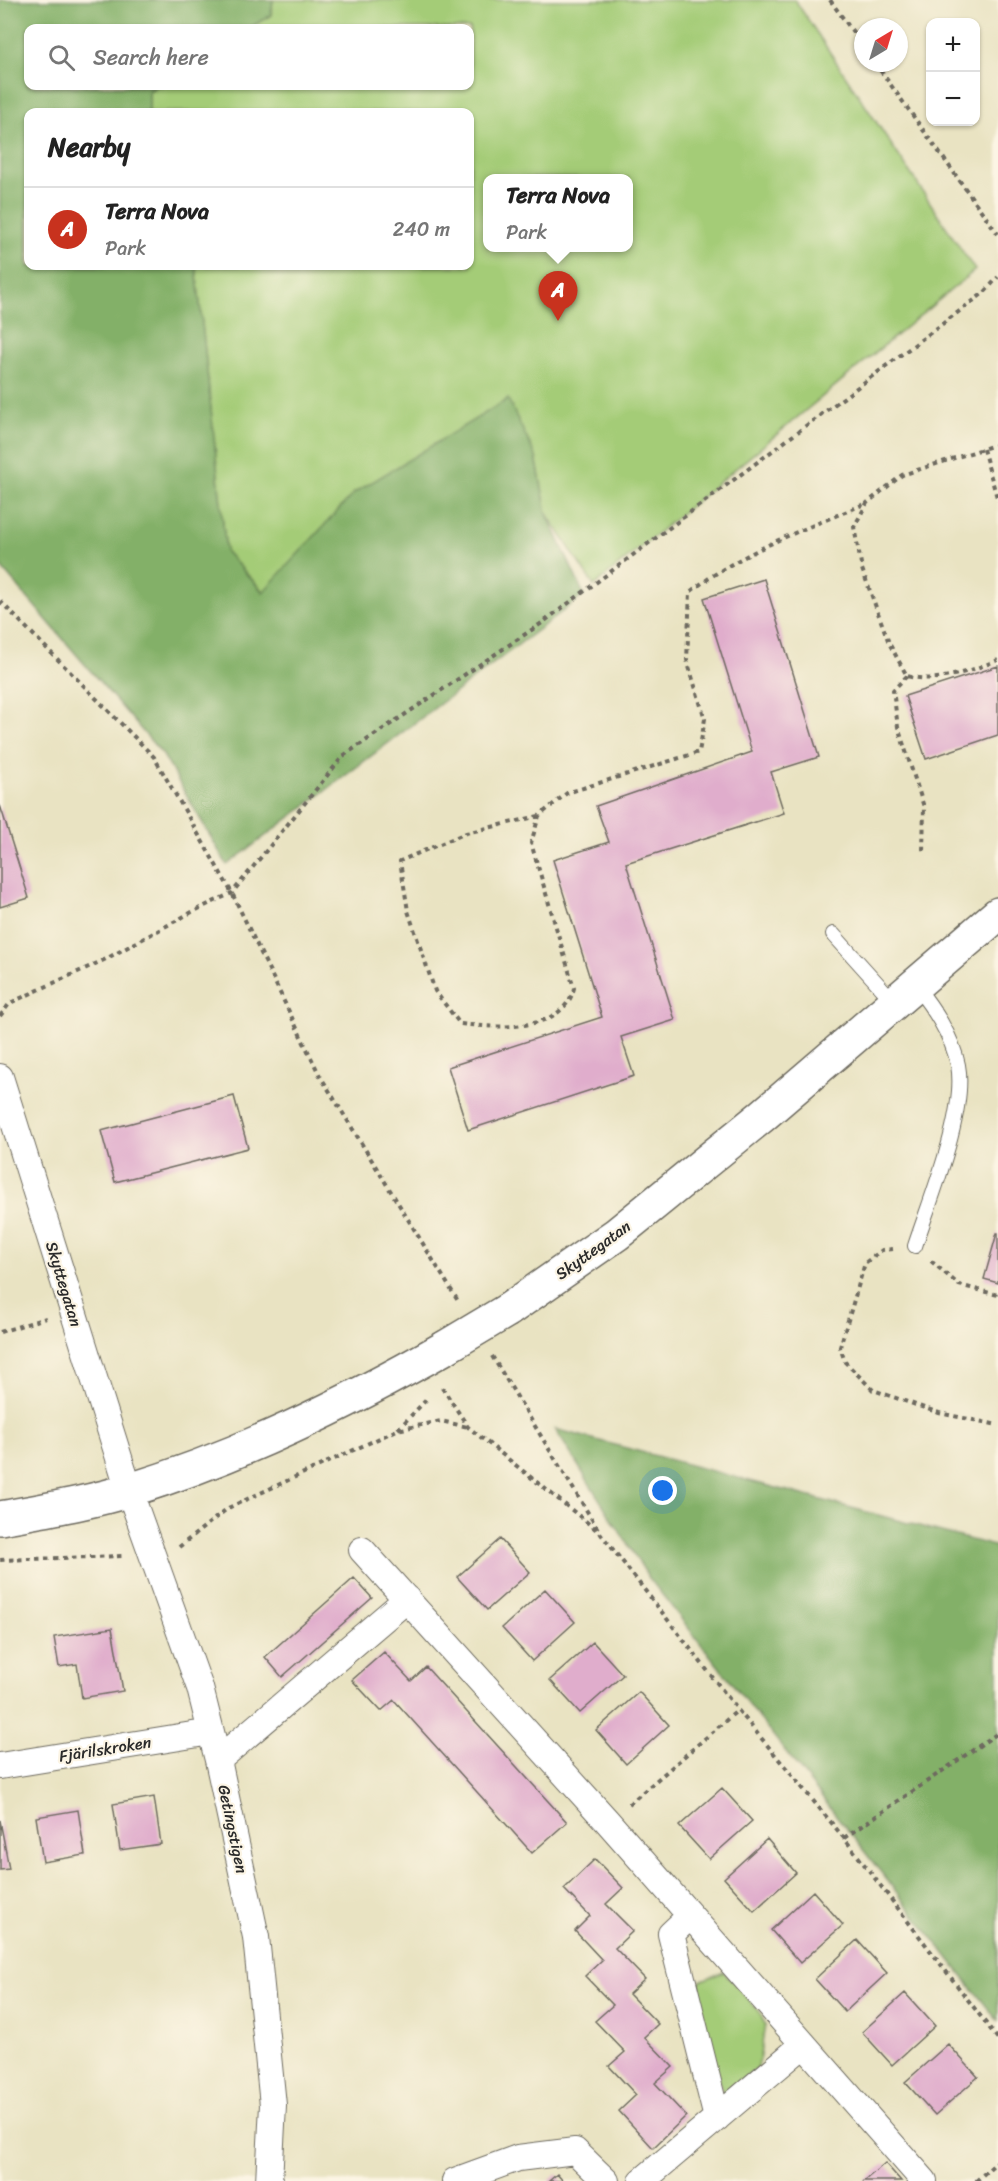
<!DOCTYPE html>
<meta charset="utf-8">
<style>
body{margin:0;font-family:Sriracha,sans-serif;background:#f6f6f6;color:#222}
.controls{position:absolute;right:18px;top:18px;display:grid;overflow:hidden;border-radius:12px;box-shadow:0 2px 4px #0004}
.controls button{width:54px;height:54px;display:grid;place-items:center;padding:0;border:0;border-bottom:2px solid #e0e0e0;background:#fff;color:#222;font:30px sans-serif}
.compass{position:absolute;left:854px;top:18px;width:54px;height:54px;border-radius:50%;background:#fff;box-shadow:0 2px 4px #0004;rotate:38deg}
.you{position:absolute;left:663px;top:1491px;width:21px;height:21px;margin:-15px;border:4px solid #fff;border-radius:50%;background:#1a73e8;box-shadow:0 0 0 9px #1a73e833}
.badge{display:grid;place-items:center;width:39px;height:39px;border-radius:50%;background:#c8321e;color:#fff;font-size:20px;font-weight:700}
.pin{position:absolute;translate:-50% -50px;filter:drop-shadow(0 2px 3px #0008)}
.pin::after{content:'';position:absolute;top:32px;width:21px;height:18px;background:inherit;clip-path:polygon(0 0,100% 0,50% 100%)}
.popup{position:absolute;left:483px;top:174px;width:150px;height:78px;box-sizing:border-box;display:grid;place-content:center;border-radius:12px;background:#fff;filter:drop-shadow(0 2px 4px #0005);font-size:20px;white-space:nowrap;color:#767676}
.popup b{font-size:22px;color:#222}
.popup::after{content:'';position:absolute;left:50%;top:100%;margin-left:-12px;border:12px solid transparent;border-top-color:#fff}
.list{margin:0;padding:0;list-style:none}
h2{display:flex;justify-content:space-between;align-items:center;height:78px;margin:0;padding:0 24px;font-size:26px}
h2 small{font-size:20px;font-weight:400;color:#767676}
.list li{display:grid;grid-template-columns:39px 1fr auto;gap:18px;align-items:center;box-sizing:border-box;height:84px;padding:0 24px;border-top:2px solid #e0e0e0}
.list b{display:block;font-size:22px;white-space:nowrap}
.list p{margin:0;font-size:20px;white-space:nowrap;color:#767676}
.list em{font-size:20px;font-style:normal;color:#767676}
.icon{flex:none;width:33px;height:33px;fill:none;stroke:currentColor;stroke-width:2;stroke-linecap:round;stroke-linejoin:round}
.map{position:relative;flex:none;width:998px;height:2181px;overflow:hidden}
.search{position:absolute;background:#fff;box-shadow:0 2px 4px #0004;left:24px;top:24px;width:450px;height:66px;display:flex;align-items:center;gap:15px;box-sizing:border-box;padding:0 21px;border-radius:12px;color:#767676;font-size:22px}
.panel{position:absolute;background:#fff;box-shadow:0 2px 4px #0004;left:24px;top:108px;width:450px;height:162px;border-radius:12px}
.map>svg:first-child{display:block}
.green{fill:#a4cc77;stroke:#687c51;stroke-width:1.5;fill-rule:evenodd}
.forest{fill:#83b068;stroke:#576e4a;stroke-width:1.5}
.building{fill:#e0adcc}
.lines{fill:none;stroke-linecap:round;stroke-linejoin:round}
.lane-casing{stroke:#6e6b60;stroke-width:16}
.street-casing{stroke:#6e6b60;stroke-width:28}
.secondary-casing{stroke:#6e6b60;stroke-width:36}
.path{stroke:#6e6b60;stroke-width:4;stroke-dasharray:4.5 4.5;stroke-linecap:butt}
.lane{stroke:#fff;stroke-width:14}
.street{stroke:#fff;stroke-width:26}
.secondary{stroke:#fff;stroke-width:33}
.secondary-bridge-casing{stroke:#6e6b60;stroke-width:36;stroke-linecap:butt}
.secondary-bridge{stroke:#fff;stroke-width:33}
.labels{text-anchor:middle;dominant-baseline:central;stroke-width:4.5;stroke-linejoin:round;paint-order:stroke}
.street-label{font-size:16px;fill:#2b2b2b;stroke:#fcf5e5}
</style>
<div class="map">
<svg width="998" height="2181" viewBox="0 0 998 2181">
<rect width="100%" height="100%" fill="#fcf5e5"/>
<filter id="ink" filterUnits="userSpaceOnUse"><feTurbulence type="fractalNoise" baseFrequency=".0167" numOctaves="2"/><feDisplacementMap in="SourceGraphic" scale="12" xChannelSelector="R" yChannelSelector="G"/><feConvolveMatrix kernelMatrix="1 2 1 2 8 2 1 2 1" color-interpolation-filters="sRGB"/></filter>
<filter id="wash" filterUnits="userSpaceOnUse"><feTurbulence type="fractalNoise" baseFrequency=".008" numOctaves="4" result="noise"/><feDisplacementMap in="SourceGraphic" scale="24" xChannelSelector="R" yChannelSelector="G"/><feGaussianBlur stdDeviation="1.35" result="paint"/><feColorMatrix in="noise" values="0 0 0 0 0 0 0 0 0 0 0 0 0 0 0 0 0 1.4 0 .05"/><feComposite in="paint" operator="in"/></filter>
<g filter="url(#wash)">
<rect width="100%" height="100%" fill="#e9e3c2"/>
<path class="green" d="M273,0H795L975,270L594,586L547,514L536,457L354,493L264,592L226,552L196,266H470V112H149V91L157,86H470V28H249L271,15ZM488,178H628V248H488Z
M724,1972L759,2011L765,2025L758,2067L724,2096L691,1990L702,1980Z"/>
<path class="forest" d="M0,0H273L271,15L249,28H28V86H157L149,91V112H28V266H196L226,552L263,592L354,493L508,399L536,457L547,514L584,595L227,865L163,755L0,566Z
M555,1429L998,1547V2021L649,1578Z"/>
<g id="blocks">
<path class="building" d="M764,579L819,757L771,772L784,813L626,863L675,1020L621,1037L634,1076L468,1130L448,1067L602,1017L553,860L609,842L596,806L752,752L704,598Z
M998,666V735L926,759L905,696Z
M0,805L29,898L0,907Z
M234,1096L248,1148L115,1182L101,1131Z
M997,1233H998V1283L984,1279Z
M500,1539L530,1572L487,1610L457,1577Z
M354,1578L372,1598L282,1677L265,1657Z
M545,1589L575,1622L532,1661L502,1628Z
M112,1628L123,1691L82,1698L77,1664L59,1667L54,1637Z
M593,1642L623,1675L580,1713L550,1680Z
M384,1652L411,1681L426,1667L567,1822L532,1853L394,1700L381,1711L352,1680Z
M639,1692L669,1725L626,1764L596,1730Z
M722,1788L752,1821L709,1859L679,1826Z
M154,1797L161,1844L120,1850L113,1804Z
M78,1810L85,1855L43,1862L36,1817Z
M0,1820L9,1869L0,1870Z
M767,1839L796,1873L754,1911L724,1878Z
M595,1859L623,1888L606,1904L633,1931L615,1948L645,1979L629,1994L658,2024L644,2037L673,2067L655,2083L686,2116L653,2148L619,2111L636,2095L609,2066L625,2052L595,2021L613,2005L585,1976L602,1960L575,1931L590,1916L564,1889Z
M813,1891L843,1925L800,1963L771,1930Z
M857,1940L887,1973L845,2012L815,1979Z
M905,1993L935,2026L892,2065L862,2032Z
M948,2044L978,2077L935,2115L905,2082Z
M885,2163L901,2181H864Z
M557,2174L563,2181H549Z"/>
</g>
</g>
<g filter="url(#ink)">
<use href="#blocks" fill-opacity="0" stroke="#6e6b60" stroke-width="1.5"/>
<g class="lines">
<defs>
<path id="lane" d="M833,934L895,1003
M915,1246C930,1200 967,1111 958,1065C952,1035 933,1008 915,985"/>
<path id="street" d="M0,1077L129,1490L200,1688L218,1760L256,1937L273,2105L269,2181
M362,1550L608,1822L924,2181
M218,1760L407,1599
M0,1766L211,1732
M689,1917L671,1934L717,2118
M455,2181L518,2158L575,2151L606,2181
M642,2181L802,2046"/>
<path id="secondary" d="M508,1310L617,1234L761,1117L998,914
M0,1518C43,1510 88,1503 130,1490C242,1455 344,1405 446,1347"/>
</defs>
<use href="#lane" class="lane-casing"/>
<use href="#street" class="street-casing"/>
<use href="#secondary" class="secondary-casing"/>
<path class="path" d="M830,0L863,46
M875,63L998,234
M998,444L902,475L867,503L854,527L862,569L889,643L907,676C938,684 969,671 998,660
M983,449L998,501
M0,601L154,757L232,893L319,1074L458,1301
M907,676L893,690L898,727L924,807L923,852
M539,816L466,833L400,861L408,911L435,991L460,1024C498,1028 563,1033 574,988L531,843L539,816L567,793L699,752L705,719L687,660L690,592C742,551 807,528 867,503
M0,1016L10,1003L104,960L192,912L232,893L343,756L542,623L985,292L998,277
M893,1249L882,1250L865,1263L840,1347L845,1362L873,1390L939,1413L998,1425
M931,1261L959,1285L998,1295
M0,1332L46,1318
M492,1356L601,1534L738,1710L844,1838L998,2039
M442,1387L468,1427L598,1531
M398,1429L428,1398
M179,1547L228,1508L397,1430L441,1421L468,1427
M0,1560L122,1556
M629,1804L738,1710
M844,1838L998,1733
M976,2181L998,2161"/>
<use href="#lane" class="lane"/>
<use href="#street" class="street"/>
<use href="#secondary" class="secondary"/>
<defs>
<path id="secondary-bridge" d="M446,1347L508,1310"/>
</defs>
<use href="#secondary-bridge" class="secondary-bridge-casing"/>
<use href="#secondary-bridge" class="secondary-bridge"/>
</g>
</g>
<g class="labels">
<g class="street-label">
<text transform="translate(593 1250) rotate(-36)">Skyttegatan</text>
<text transform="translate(64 1284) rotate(73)">Skyttegatan</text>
<text transform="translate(105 1749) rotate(-9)">Fjärilskroken</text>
<text transform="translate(233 1829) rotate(78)">Getingstigen</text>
</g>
</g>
</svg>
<div class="controls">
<button>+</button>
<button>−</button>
</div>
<svg class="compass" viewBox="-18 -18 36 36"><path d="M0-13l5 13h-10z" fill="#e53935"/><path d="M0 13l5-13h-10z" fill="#767676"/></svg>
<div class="you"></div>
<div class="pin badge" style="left:558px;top:321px">A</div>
<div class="popup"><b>Terra Nova</b>Park</div>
<div class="search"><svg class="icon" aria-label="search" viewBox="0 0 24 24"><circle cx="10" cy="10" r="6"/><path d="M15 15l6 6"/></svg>Search here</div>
<section class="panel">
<h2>Nearby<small></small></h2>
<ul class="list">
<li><span class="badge">A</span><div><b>Terra Nova</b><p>Park</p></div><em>240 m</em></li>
</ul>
</section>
</div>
